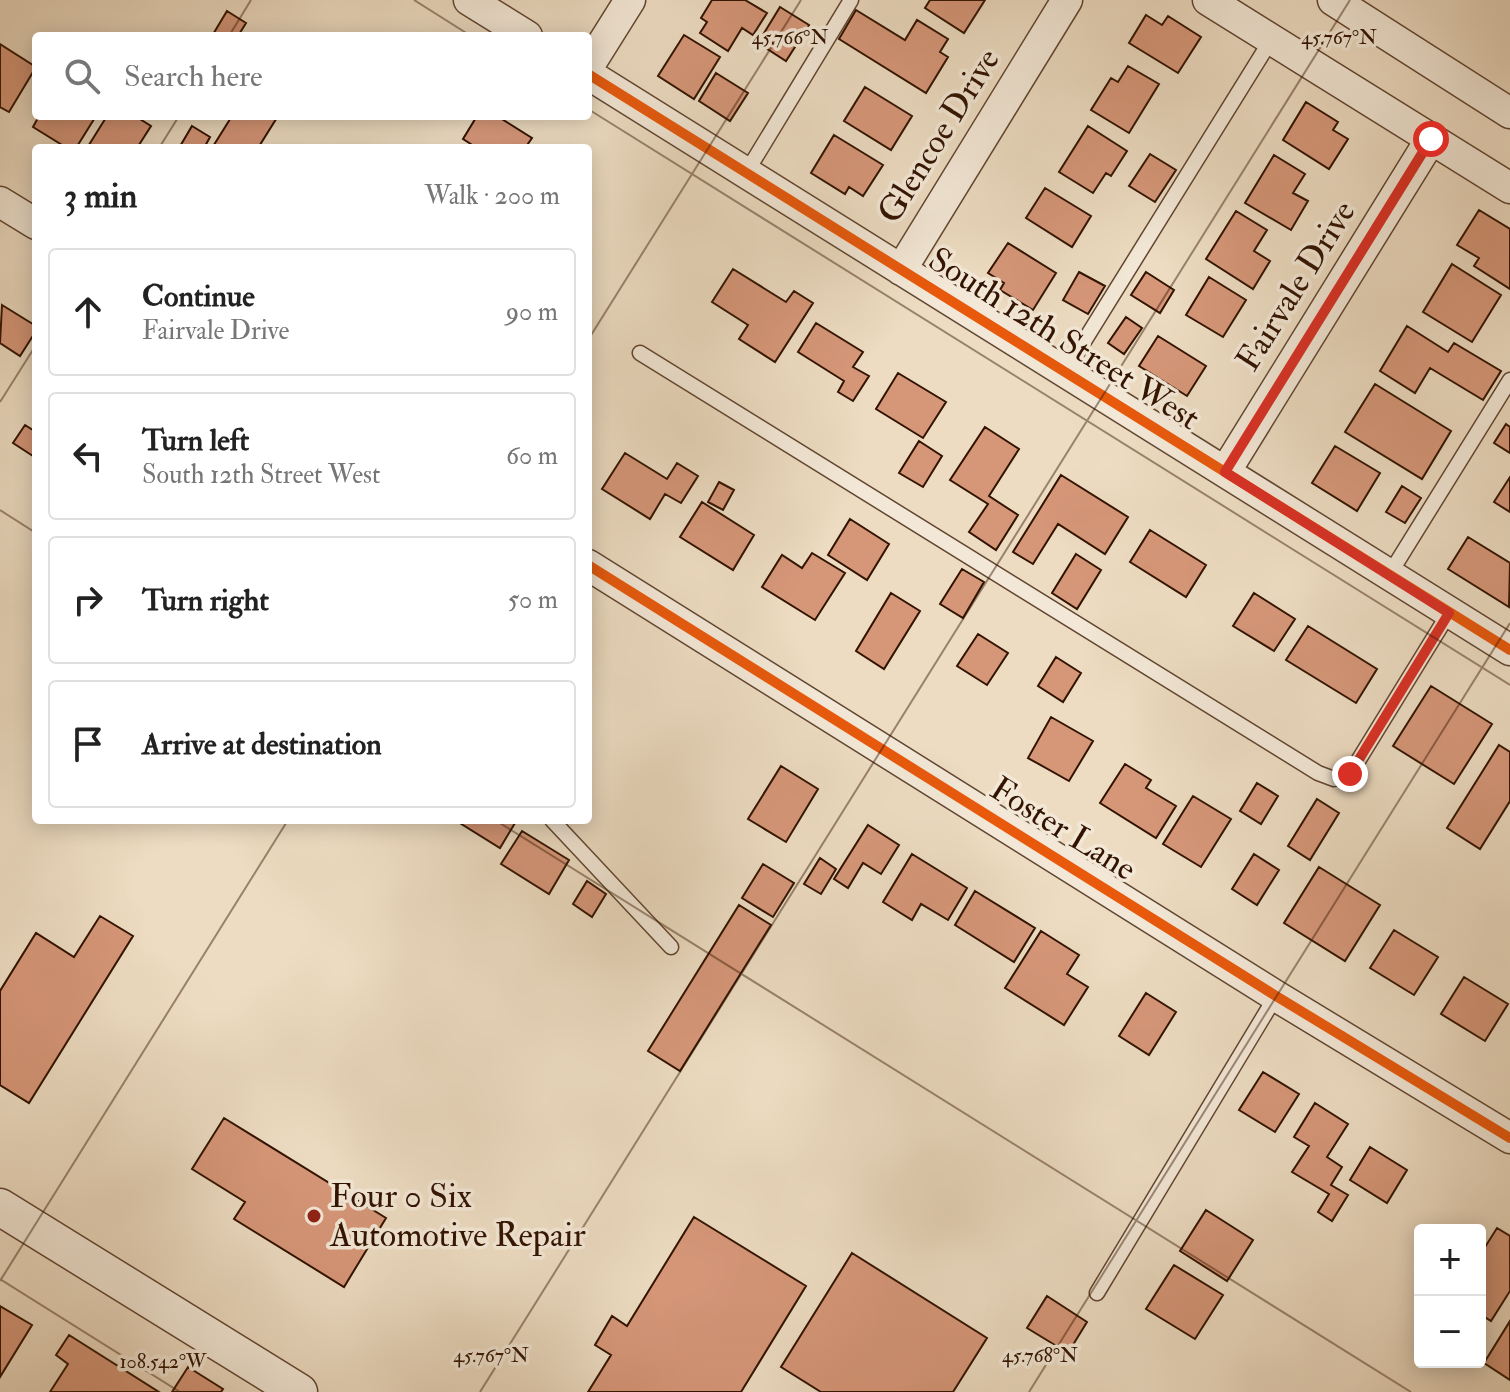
<!DOCTYPE html>
<meta charset="utf-8">
<style>
body{margin:0;font-family:"IM FELL Double Pica",serif;background:#f6f6f6;color:#222}
.controls{position:absolute;right:24px;bottom:24px;display:grid;overflow:hidden;border-radius:8px;box-shadow:0 4px 20px #0003}
.controls button{width:72px;height:72px;display:grid;place-items:center;padding:0;border:0;border-bottom:2px solid #e0e0e0;background:#fff;color:#222;font:40px sans-serif}
.stop{position:absolute;width:24px;height:24px;margin:-18px;border:6px solid #d93025;border-radius:50%;background:#fff}
.stop.end{background:#d93025;border-color:#fff;box-shadow:0 2px 8px #0008}
.list{margin:0;padding:0;list-style:none}
h2{display:flex;justify-content:space-between;align-items:center;height:104px;margin:0;padding:0 32px;font-size:34px}
h2 small{font-size:26px;font-weight:400;color:#767676}
.list li{display:grid;grid-template-columns:52px 1fr auto;gap:24px;align-items:center;box-sizing:border-box;height:128px;margin:0 16px 16px;padding:0 16px;border:2px solid #e0e0e0;border-radius:8px}
.list b{display:block;font-size:30px;white-space:nowrap}
.list p{margin:0;font-size:26px;white-space:nowrap;color:#767676}
.list em{font-size:26px;font-style:normal;color:#767676}
.icon{flex:none;width:44px;height:44px;fill:none;stroke:currentColor;stroke-width:2;stroke-linecap:round;stroke-linejoin:round}
.map{position:relative;flex:none;width:1510px;height:1392px;overflow:hidden}
.search{position:absolute;background:#fff;box-shadow:0 4px 20px #0003;left:32px;top:32px;width:560px;height:88px;display:flex;align-items:center;gap:20px;box-sizing:border-box;padding:0 28px;border-radius:8px;color:#767676;font-size:30px}
.panel{position:absolute;background:#fff;box-shadow:0 4px 20px #0003;left:32px;top:144px;width:560px;height:680px;border-radius:8px}
.map>svg:first-child{display:block}
.building{fill:#d69779;stroke:#321300;stroke-width:2}
.lines{fill:none;stroke-linecap:round;stroke-linejoin:round}
.service-casing{stroke:#614530;stroke-width:17}
.minor-casing{stroke:#614530;stroke-width:33}
.tertiary-casing{stroke:#614530;stroke-width:39}
.service{stroke:#f3e8d7;stroke-width:14}
.minor{stroke:#f3e8d7;stroke-width:30}
.tertiary{stroke:#f3e8d7;stroke-width:36}
.cycleway-casing{stroke:#f3e8d7;stroke-width:15}
.cycleway{stroke:#e8590c;stroke-width:10}
.route{stroke:#d93025;stroke-width:10}
.ticks{fill:none;stroke:#321300;stroke-width:2;stroke-opacity:0.45}
.poi-dot{fill:#8f2418;stroke:#f3e8d7;stroke-width:3}
.labels{text-anchor:middle;dominant-baseline:central;stroke-width:7;stroke-linejoin:round;paint-order:stroke}
.street-label{font-size:34px;fill:#321300;stroke:#f3e8d7}
.poi-label{font-size:34px;fill:#321300;stroke:#f3e8d7;text-anchor:start}
.ticks-label{font-size:20px;text-anchor:middle;fill:#321300;stroke:#f3e8d7;stroke-width:7;stroke-linejoin:round;paint-order:stroke}
</style>
<div class="map">
<svg width="1510" height="1392" viewBox="0 0 1510 1392">
<rect width="100%" height="100%" fill="#eddcc2"/>
<filter id="stains"><feTurbulence type="fractalNoise" baseFrequency=".0025" numOctaves="4"/><feColorMatrix values="0 0 0 0 .2 0 0 0 0 .09 0 0 0 0 .02 0 0 0 .5 -.17"/></filter>
<radialGradient id="worn" r=".72"><stop offset=".6" stop-color="#630" stop-opacity="0"/><stop offset="1" stop-color="#630" stop-opacity=".3"/></radialGradient>
<path class="building" d="M712,0H745L767,13L753,35L742,28L728,51L700,33L707,22L701,18Z
M930,0H985L964,33L925,8Z
M780,7L809,25L786,61L758,43Z
M856,10L905,40L917,20L948,39L940,52L948,57L926,93L839,39Z
M227,11L246,23L238,36H212Z
M1146,15L1162,25L1168,16L1201,37L1178,73L1129,43Z
M684,35L720,57L694,99L658,76Z
M0,44L36,67L9,112L0,107Z
M1128,66L1159,84L1129,133L1091,110L1111,78L1118,82Z
M716,73L748,93L730,121L699,101Z
M865,87L912,116L891,150L844,121Z
M1306,102L1338,122L1333,130L1348,139L1329,169L1283,140Z
M39,116H96L76,148H67L33,127Z
M107,116H135L151,126L137,148H87Z
M232,116H278L258,148H212Z
M477,116H497L532,138L525,148H477L463,139Z
M192,126L210,137L204,148H179Z
M1088,126L1127,151L1111,176L1106,173L1093,193L1059,172Z
M834,135L883,165L863,196L849,187L845,194L811,173Z
M1150,154L1176,170L1155,202L1129,186Z
M1274,155L1305,174L1293,193L1308,201L1291,230L1245,203Z
M1045,188L1091,216L1072,247L1026,218Z
M1479,210L1510,229V289L1474,266L1479,258L1457,245Z
M1236,211L1267,230L1254,251L1270,261L1253,289L1206,259Z
M1008,243L1056,273L1033,310L1000,290L1004,283L988,273Z
M1452,264L1501,295L1472,342L1423,312Z
M733,269L786,302L794,291L813,303L775,362L739,339L748,325L712,302Z
M1079,272L1105,286L1088,314L1063,300Z
M1146,272L1174,290L1160,313L1131,295Z
M1209,277L1246,300L1223,337L1186,315Z
M2,305L36,326V331L20,356L0,343Z
M1126,317L1142,328L1124,354L1108,343Z
M816,323L863,352L853,367L869,376L853,401L838,392L844,381L798,352Z
M1407,326L1448,352L1454,343L1501,371L1483,400L1430,368L1415,393L1380,371Z
M1158,336L1206,366L1187,396L1139,366Z
M898,373L946,402L923,438L876,409Z
M1375,384L1451,431L1422,479L1345,432Z
M1506,424L1510,427V453L1494,443Z
M25,425L36,432V458L13,443Z
M985,427L1019,449L989,496L1018,515L996,550L969,532L988,504L950,480Z
M919,441L942,456L923,487L899,473Z
M1335,446L1380,473L1357,511L1312,483Z
M625,453L667,479L677,463L698,476L681,503L665,494L650,519L602,489Z
M1061,475L1128,517L1105,554L1058,524L1033,564L1013,552Z
M1510,477V512L1494,502Z
M719,482L734,490L723,510L708,502Z
M1402,486L1421,498L1405,523L1386,512Z
M702,502L754,535L733,570L680,537Z
M850,519L889,544L867,580L828,555Z
M1150,530L1206,565L1186,597L1130,562Z
M1468,537L1510,563L1509,607L1448,569Z
M812,553L845,573L815,620L762,587L782,555L802,568Z
M1076,554L1101,570L1077,609L1052,593Z
M962,569L984,582L963,618L940,604Z
M891,593L920,611L884,669L856,651Z
M1254,593L1295,619L1274,651L1233,626Z
M1308,626L1377,669L1356,703L1286,660Z
M978,634L1008,653L987,685L957,666Z
M1056,657L1081,673L1063,702L1038,686Z
M1431,686L1492,724L1454,784L1393,746Z
M1051,717L1093,741L1069,781L1028,758Z
M1499,745L1510,752V801L1480,849L1447,828Z
M1125,764L1151,780L1146,788L1176,806L1156,838L1100,803Z
M781,766L818,789L786,842L748,819Z
M1257,783L1278,796L1261,824L1240,811Z
M1193,796L1231,819L1201,867L1163,844Z
M1317,799L1339,813L1310,860L1288,846Z
M455,820H510L515,823L500,848Z
M868,825L899,845L881,874L863,863L848,888L834,879Z
M522,831L569,860L549,894L501,864Z
M912,854L967,888L948,920L921,904L912,920L883,902Z
M1254,854L1279,870L1257,905L1232,889Z
M820,858L836,869L821,894L804,884Z
M763,864L794,883L773,917L742,898Z
M1319,867L1380,905L1345,961L1284,923Z
M587,881L606,894L592,917L573,904Z
M975,891L1035,928L1014,962L955,925Z
M739,905L771,925L680,1071L648,1051Z
M100,916L133,936L29,1103L0,1085V991L36,933L74,957Z
M1394,930L1438,957L1414,995L1370,968Z
M1041,931L1079,955L1067,974L1088,987L1064,1025L1005,988Z
M1464,977L1508,1004L1485,1041L1441,1014Z
M1146,993L1176,1012L1149,1055L1119,1036Z
M1263,1072L1299,1094L1275,1132L1239,1110Z
M1315,1103L1348,1124L1327,1157L1342,1167L1331,1185L1348,1195L1332,1221L1318,1212L1329,1194L1292,1172L1309,1146L1294,1137Z
M224,1118L386,1218L344,1287L234,1219L245,1202L192,1169Z
M1370,1147L1407,1170L1387,1203L1350,1180Z
M1206,1210L1253,1240L1227,1281L1180,1251Z
M694,1217L806,1286L741,1392H588L611,1355L595,1345L612,1316L627,1326Z
M1497,1228L1510,1236V1291L1491,1321L1480,1314V1255Z
M852,1253L987,1338L953,1392H821L781,1367Z
M1174,1265L1223,1295L1195,1339L1146,1309Z
M1047,1296L1087,1322L1068,1353L1027,1328Z
M0,1306L32,1325L0,1377Z
M1510,1321V1380L1484,1363Z
M69,1335L159,1392H50L68,1364L56,1355Z
M188,1367L223,1389L221,1392H172Z"/>
<g class="lines">
<defs>
<path id="service" d="M746,173L851,0
M640,353L1318,773L1334,779L1350,774L1449,613
M1065,372L1271,40
M1389,575L1510,380
M552,820L671,947
M1097,1293L1276,996"/>
<path id="minor" d="M469,0L527,36
M1208,0L1510,188
M1333,0L1510,113
M588,67L630,0
M588,74L1510,650
M0,202L36,224
M901,270L1067,0
M1225,472L1431,139
M588,565L1276,996L1510,1138"/>
<path id="tertiary" d="M0,1207L299,1392"/>
</defs>
<use href="#service" class="service-casing"/>
<use href="#minor" class="minor-casing"/>
<use href="#tertiary" class="tertiary-casing"/>
<use href="#service" class="service"/>
<use href="#minor" class="minor"/>
<use href="#tertiary" class="tertiary"/>
<defs>
<path id="cycleway" d="M588,74L1510,650
M588,565L1276,996L1510,1138"/>
</defs>
<use href="#cycleway" class="cycleway-casing"/>
<use href="#cycleway" class="cycleway"/>
</g>
<g class="lines">
<path class="route" d="M1350,774L1449,613L1225,472L1431,139"/>
</g>
<path class="ticks" d="M414,0L471,36M229,36L251,0M588,109L1510,685M159,148L179,116M588,340L801,0M0,402L36,345M0,510L36,533M495,820L1411,1392M0,1279L180,1392M0,1281L288,820M480,1392L1350,0M1029,1392L1510,623"/>
<circle class="poi-dot" cx="314" cy="1216" r="8"/>
<g class="labels">
<g class="street-label">
<text transform="translate(939 136) rotate(-58)">Glencoe Drive</text>
<text transform="translate(1296 286) rotate(-58)">Fairvale Drive</text>
<text transform="translate(1064 339) rotate(32)">South 12th Street West</text>
<text transform="translate(1063 829) rotate(32)">Foster Lane</text>
</g>
<g class="poi-label">
<text x="330" y="1196">Four 0 Six<tspan x="330" dy="39">Automotive Repair</tspan></text>
</g>
</g>
<g class="ticks-label">
<text x="790" y="44">45.766°N</text>
<text x="1339" y="44">45.767°N</text>
<text x="491" y="1362">45.767°N</text>
<text x="1040" y="1362">45.768°N</text>
<text x="163" y="1368">108.542°W</text>
</g>
<rect width="100%" height="100%" filter="url(#stains)"/>
<rect width="100%" height="100%" fill="url(#worn)"/>
</svg>
<div class="controls">
<button>+</button>
<button>−</button>
</div>
<div class="stop" style="left:1431px;top:139px"></div>
<div class="stop end" style="left:1350px;top:774px"></div>
<div class="search"><svg class="icon" aria-label="search" viewBox="0 0 24 24"><circle cx="10" cy="10" r="6"/><path d="M15 15l6 6"/></svg>Search here</div>
<section class="panel">
<h2>3 min<small>Walk · 200 m</small></h2>
<ul class="list">
<li><svg class="icon" aria-label="ahead" viewBox="0 0 24 24"><path d="M12 20V5M6 11l6-6 6 6"/></svg><div><b>Continue</b><p>Fairvale Drive</p></div><em>90 m</em></li>
<li><svg class="icon" aria-label="left" viewBox="0 0 24 24"><path d="M17 20v-9H6M10 6l-5 5 5 5"/></svg><div><b>Turn left</b><p>South 12th Street West</p></div><em>60 m</em></li>
<li><svg class="icon" aria-label="right" viewBox="0 0 24 24"><path d="M7 20v-9h11M14 6l5 5-5 5"/></svg><div><b>Turn right</b></div><em>50 m</em></li>
<li><svg class="icon" aria-label="arrive" viewBox="0 0 24 24"><path d="M6 21V4h12l-3 4 3 4H6"/></svg><div><b>Arrive at destination</b></div></li>
</ul>
</section>
</div>
